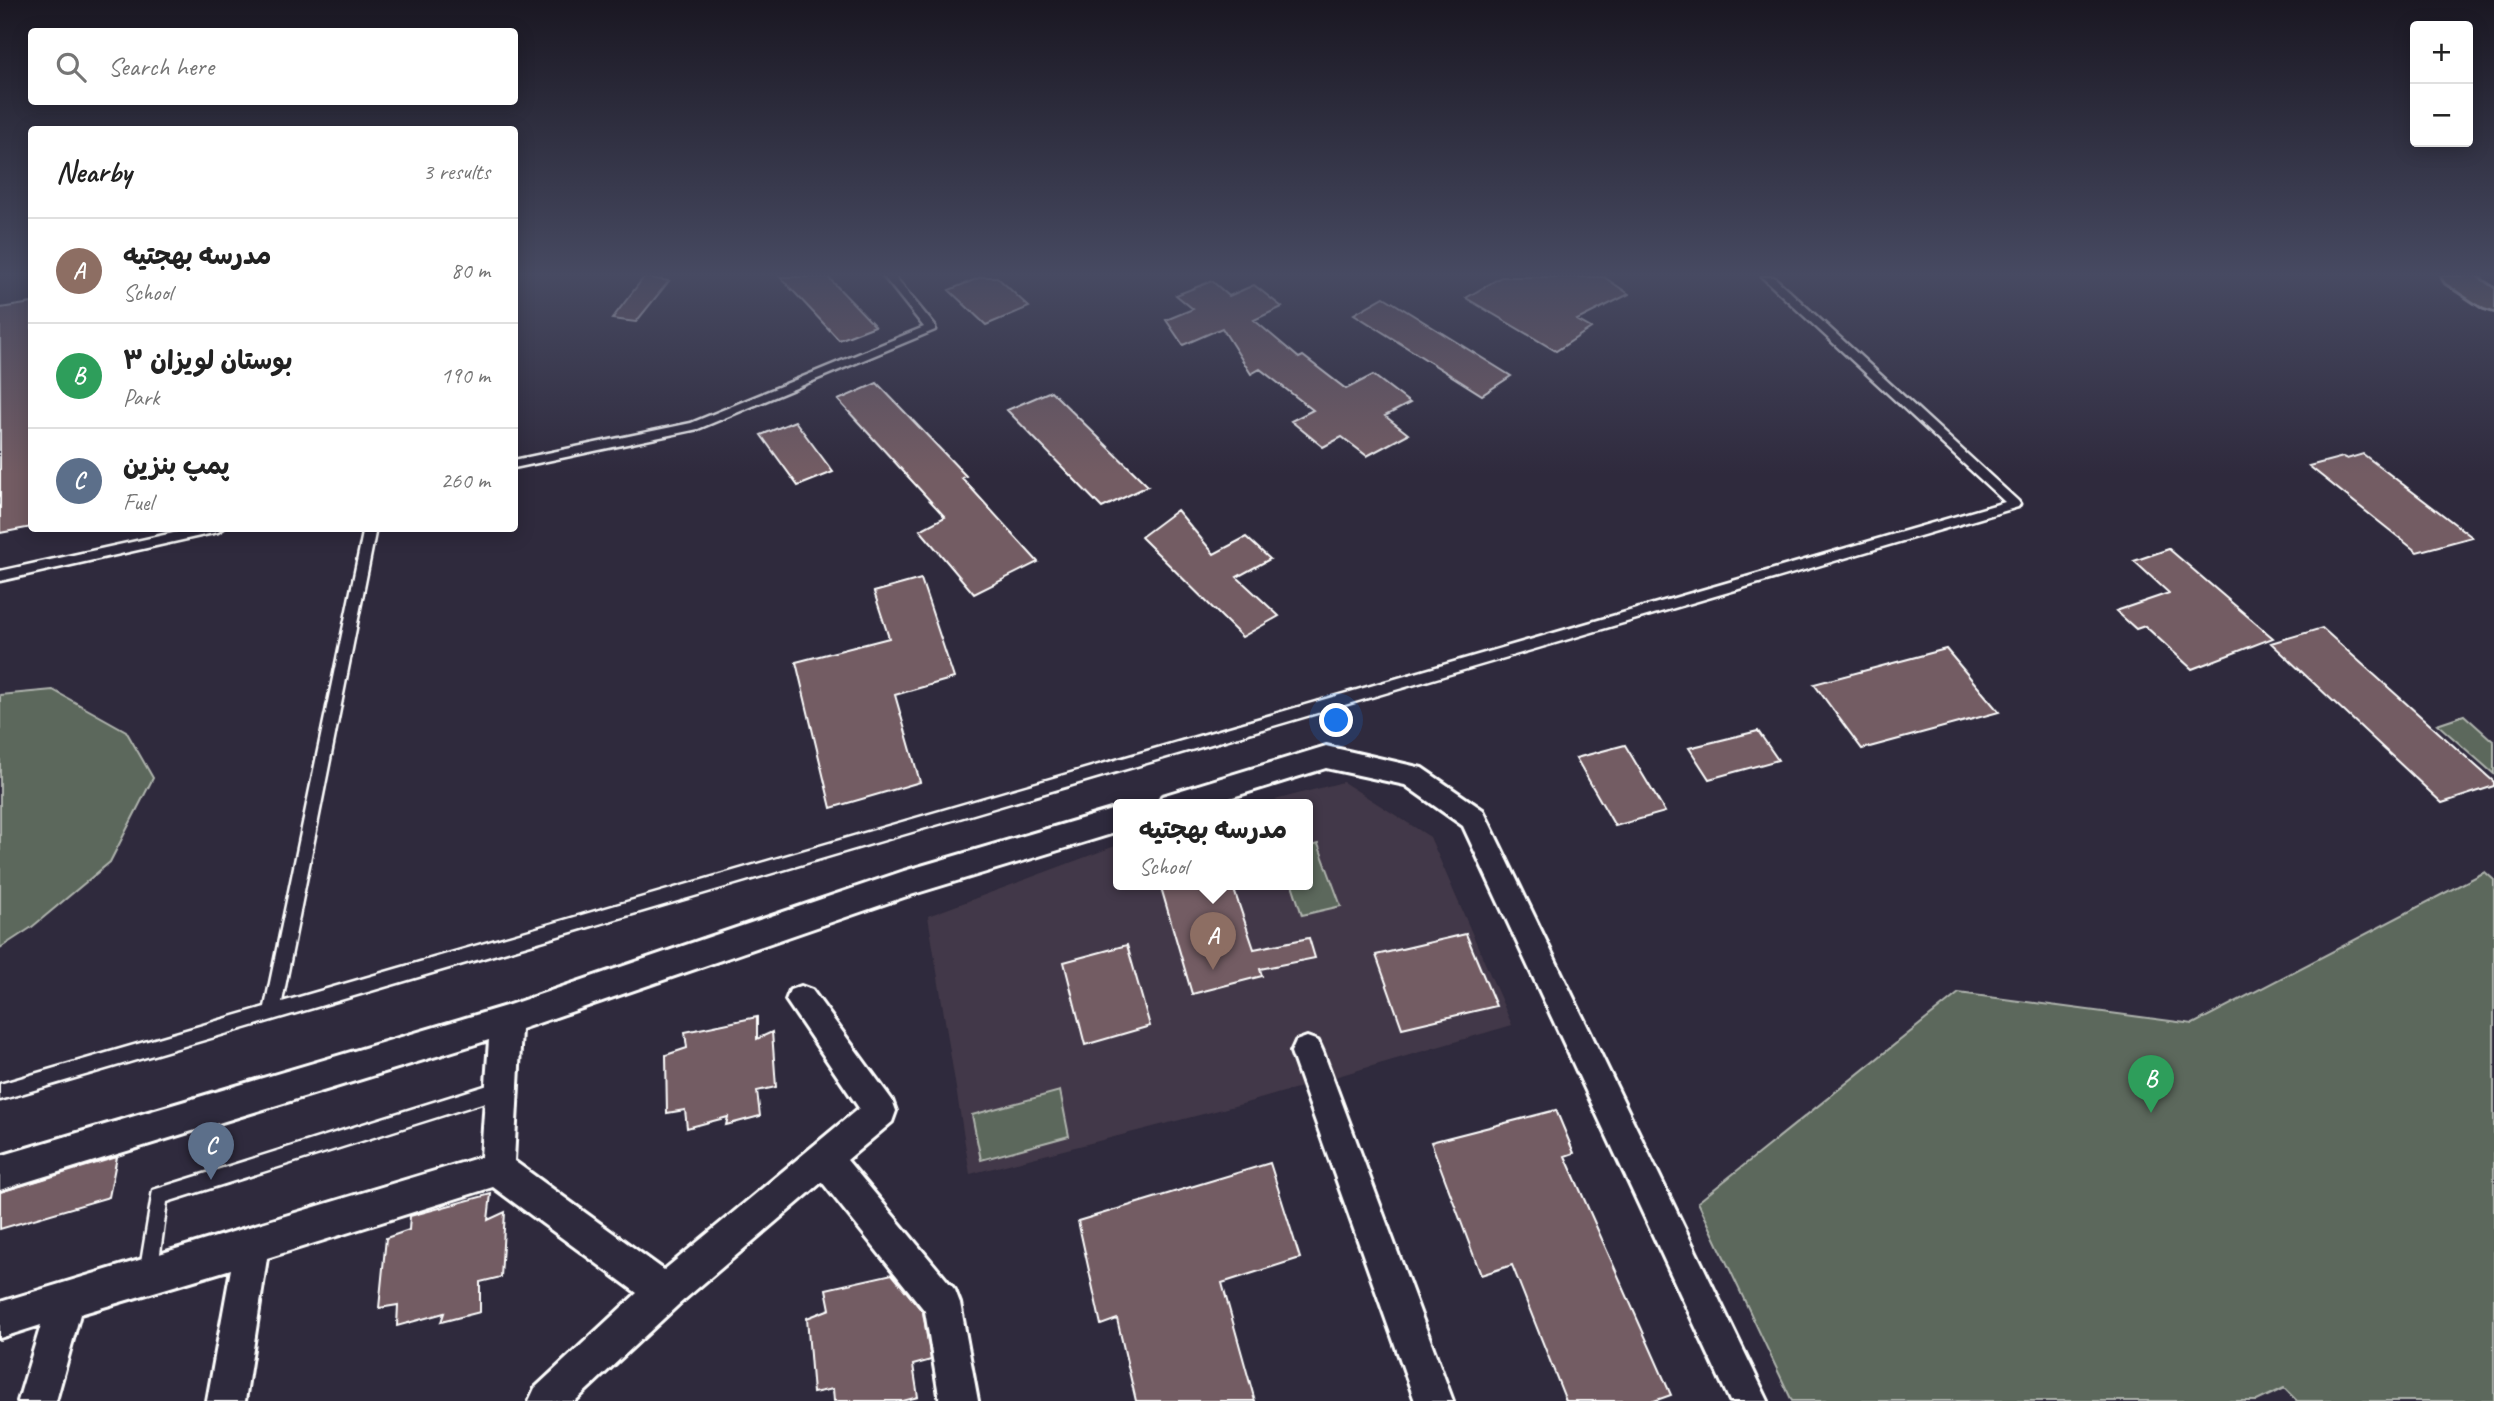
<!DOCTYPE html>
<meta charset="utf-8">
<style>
body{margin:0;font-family:Caveat,"Playpen Sans Arabic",sans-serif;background:#f2f2f2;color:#222}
.controls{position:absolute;right:21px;top:21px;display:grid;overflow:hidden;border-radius:7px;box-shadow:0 4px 18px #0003}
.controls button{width:63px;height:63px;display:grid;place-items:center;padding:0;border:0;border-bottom:2px solid #e0e0e0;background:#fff;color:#222;font:35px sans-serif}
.you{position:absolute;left:1337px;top:721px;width:24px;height:24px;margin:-18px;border:5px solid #fff;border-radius:50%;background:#1a73e8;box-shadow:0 0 0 10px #1a73e833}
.badge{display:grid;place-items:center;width:46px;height:46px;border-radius:50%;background:#857141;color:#fff;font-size:23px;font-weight:700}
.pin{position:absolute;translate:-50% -58px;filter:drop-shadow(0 2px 4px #0008)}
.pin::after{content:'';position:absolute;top:37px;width:24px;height:21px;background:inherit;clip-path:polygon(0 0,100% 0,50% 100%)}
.popup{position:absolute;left:1113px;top:799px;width:200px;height:91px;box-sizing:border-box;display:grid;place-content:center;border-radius:7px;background:#fff;filter:drop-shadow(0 2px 5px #0005);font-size:23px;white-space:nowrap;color:#767676}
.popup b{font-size:26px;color:#222}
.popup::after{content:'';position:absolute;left:50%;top:100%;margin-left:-14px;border:14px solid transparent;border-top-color:#fff}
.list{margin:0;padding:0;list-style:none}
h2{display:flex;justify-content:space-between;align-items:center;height:91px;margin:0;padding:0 28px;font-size:30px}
h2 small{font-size:23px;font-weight:400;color:#767676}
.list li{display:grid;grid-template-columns:46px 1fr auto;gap:21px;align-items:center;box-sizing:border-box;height:105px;padding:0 28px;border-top:2px solid #e0e0e0}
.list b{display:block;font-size:26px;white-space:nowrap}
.list p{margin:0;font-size:23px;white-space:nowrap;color:#767676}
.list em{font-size:23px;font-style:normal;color:#767676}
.icon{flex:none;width:38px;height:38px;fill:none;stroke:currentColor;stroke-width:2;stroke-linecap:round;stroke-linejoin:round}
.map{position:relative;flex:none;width:2494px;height:1401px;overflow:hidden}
.search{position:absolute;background:#fff;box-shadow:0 4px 18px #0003;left:28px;top:28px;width:490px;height:77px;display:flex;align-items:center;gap:18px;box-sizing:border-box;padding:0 24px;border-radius:7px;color:#767676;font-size:26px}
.panel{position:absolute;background:#fff;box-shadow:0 4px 18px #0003;left:28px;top:126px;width:490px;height:406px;border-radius:7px}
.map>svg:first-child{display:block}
.built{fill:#433948}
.green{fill:#5c675b;stroke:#aeb3ad;stroke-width:2}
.building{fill:#735b63;stroke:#fff;stroke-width:2}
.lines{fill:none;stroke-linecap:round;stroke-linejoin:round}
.lane-casing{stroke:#fff;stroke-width:5}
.street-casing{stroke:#fff;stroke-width:6}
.primary-casing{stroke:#fff;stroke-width:6}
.lane{fill:#2f2a3d;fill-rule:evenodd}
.street{fill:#2f2a3d;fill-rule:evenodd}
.primary{fill:#766964;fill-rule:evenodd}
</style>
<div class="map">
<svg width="2494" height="1401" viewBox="0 0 2494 1401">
<rect width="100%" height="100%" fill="#2f2a3d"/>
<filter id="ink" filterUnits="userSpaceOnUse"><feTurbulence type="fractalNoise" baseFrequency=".0143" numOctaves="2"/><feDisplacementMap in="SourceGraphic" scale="14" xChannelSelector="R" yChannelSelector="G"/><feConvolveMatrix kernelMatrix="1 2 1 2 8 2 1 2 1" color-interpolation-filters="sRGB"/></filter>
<g filter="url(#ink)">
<path class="built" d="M1343,782L1430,837L1512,1025L1242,1104L970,1174L928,916L1118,845V884H1308V804H1260Z"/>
<path class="green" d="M53,690L126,731L153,778L110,862L32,927L0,948V695Z
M2464,715L2494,742V774L2437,724Z
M1318,844L1341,906L1302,915L1292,884H1308V847Z
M2485,872L2494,880V1401H2297L2284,1388L2257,1401H1792L1698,1202L1959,993L2193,1024Z
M1060,1091L1069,1136L981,1160L972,1115Z"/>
<path class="building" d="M644,277L669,281L636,322L612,319Z
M780,277H828L875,326L839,340Z
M981,277H997L1029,307L986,325L949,290Z
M1501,277H1604L1629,294L1577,320L1591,328L1556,351L1466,298Z
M1212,281L1229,296L1254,285L1282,307L1254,320L1299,358L1303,356L1346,389L1373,375L1410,403L1385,416L1408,434L1367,456L1342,437L1323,447L1291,421L1313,410L1260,369L1251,374L1222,328L1183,345L1166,320L1193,309L1176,295Z
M1384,297L1511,376L1482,395L1354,314Z
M32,303V527L0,533V308Z
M877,383L966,476L962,478L1038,562L974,594L920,530L945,517L838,400Z
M1051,391L1148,486L1102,508L1007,410Z
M795,421L833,472L798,486L761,435Z
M2363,454L2472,537L2417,552L2309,466L2343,457L2347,459Z
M1177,510L1214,554L1246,537L1270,559L1237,577L1279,616L1242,637L1141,537Z
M2169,549L2273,638L2192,669L2145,626L2136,629L2116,611L2169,593L2134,561Z
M921,579L954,678L895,695L920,782L831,808L796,662L889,638L874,592Z
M2322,628L2494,782V786L2442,803L2271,643Z
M1946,649L1999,712L1862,749L1814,684Z
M1758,731L1778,760L1709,779L1689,748Z
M1625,745L1665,812L1615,826L1576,758Z
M1160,884H1232L1254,949L1309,938L1315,958L1260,969L1262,976L1192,994Z
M1466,934L1496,1006L1402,1028L1376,955Z
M1127,945L1150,1026L1085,1045L1064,962Z
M757,1017V1039L772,1032L776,1087L757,1091L760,1116L726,1125L728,1117L687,1128L685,1110L667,1113L666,1055L687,1048L685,1032Z
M1556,1110L1574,1153L1565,1156L1671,1395L1654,1401H1566L1512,1265L1481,1275L1431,1142Z
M117,1157L109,1197L0,1229V1192Z
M1270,1163L1300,1258L1222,1283L1255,1401H1136L1117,1319L1101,1325L1078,1221Z
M491,1194L488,1220L505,1212L501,1277L480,1282V1312L441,1322L444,1313L397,1326L398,1305L379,1308L386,1238L409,1230L410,1216Z
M892,1274L923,1312L931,1360L913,1365L918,1397L903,1401H834L833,1389L813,1393L807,1318L830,1309L826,1289Z"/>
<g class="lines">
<defs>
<path id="lane" d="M884,277H895L935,326V330L698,429L514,468V460L691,423L924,327Z
M1762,277H1774L2018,501L2020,504L2018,507L0,1100V1084L265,1007L364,528H376L282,1002L2005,502Z
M196,528H224L218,532L0,581V571Z
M501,1081L507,1083L510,1089L507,1095L501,1097L167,1202L157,1275L155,1282L148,1284L141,1282L139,1275L153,1190Z"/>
<path id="street" d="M1326,746L1422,768L1483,810L1768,1401H1730L1463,826L1405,785L1326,768L1210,804H1158L1162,796Z
M1118,808V832L904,897L521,1029L514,1161L664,1270L859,1108L786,1000L790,990L801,986L812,990L892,1100L896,1111L892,1122L847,1160L955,1290L960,1303L978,1401H940L925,1311L822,1182L678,1305L575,1401H529L535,1388L637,1293L493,1187L267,1258L245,1401H207L231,1269L80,1314L56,1401H18L41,1325L0,1338V1302L481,1157L489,1040L0,1190V1156L506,1006L904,871Z
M1307,1037L1318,1041L1323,1052L1453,1401H1415L1291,1052L1296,1041Z"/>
<path id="primary" d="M2442,277H2476L2494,289V311L2484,308L2446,283Z"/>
</defs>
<use href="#lane" class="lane-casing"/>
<use href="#street" class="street-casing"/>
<use href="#primary" class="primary-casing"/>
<use href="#lane" class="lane"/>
<use href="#street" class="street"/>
<use href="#primary" class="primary"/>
</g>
</g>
<linearGradient id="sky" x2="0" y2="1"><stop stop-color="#1a1722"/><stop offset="0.58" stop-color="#474a62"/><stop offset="1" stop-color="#474a62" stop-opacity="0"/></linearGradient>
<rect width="2494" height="474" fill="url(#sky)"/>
</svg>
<div class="controls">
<button>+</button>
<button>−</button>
</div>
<div class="you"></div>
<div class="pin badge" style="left:1213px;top:970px;background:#8d6e63">A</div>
<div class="popup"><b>مدرسه بهجتیه</b>School</div>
<div class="pin badge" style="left:2151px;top:1113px;background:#2e9e5b">B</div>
<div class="pin badge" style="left:211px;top:1180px;background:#5c6f8a">C</div>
<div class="search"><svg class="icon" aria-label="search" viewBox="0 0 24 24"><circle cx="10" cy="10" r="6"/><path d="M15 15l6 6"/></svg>Search here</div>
<section class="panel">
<h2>Nearby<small>3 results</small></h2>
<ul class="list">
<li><span class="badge" style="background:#8d6e63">A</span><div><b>مدرسه بهجتیه</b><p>School</p></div><em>80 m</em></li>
<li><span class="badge" style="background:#2e9e5b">B</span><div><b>بوستان لویزان ۳</b><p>Park</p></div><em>190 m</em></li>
<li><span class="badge" style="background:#5c6f8a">C</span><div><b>پمپ بنزین</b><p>Fuel</p></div><em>260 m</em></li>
</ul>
</section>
</div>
